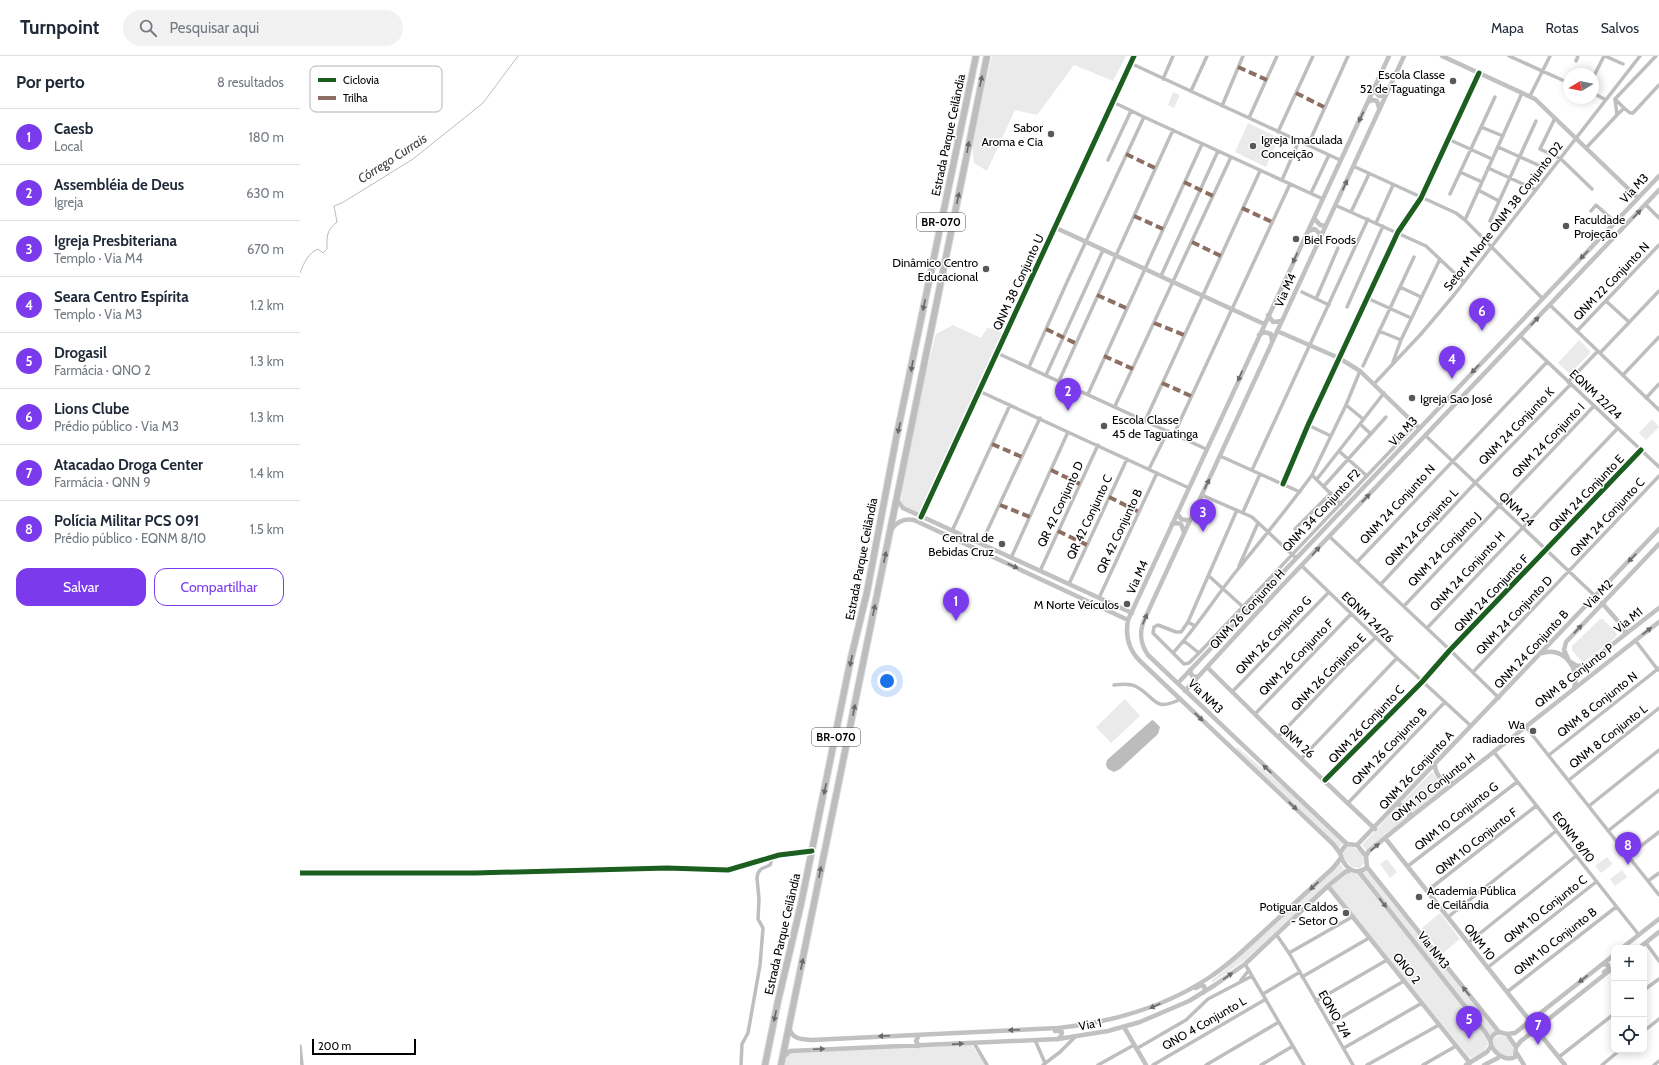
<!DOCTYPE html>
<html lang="pt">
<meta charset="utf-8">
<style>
body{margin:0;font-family:Cabin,sans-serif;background:#f2f2f3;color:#1f2937}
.controls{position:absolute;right:12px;bottom:12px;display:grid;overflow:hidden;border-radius:8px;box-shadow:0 2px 10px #0003}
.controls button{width:36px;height:36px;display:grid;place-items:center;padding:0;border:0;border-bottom:1px solid #e0e1e3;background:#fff;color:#1f2937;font:20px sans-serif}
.compass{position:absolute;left:1263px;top:12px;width:36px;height:36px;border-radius:50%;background:#fff;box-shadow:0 2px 10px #0003;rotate:260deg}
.scale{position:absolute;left:12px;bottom:10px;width:104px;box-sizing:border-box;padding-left:4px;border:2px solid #000;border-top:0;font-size:11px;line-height:14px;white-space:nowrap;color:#000;-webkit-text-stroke:3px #fff;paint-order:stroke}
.you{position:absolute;left:587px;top:625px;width:14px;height:14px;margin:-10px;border:3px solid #fff;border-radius:50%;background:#1a73e8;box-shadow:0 0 0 6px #1a73e833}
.badge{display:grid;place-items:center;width:26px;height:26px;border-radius:50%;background:#7c3aed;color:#fff;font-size:13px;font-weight:700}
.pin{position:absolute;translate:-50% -33px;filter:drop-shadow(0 1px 2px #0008)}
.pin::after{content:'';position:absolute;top:21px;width:14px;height:12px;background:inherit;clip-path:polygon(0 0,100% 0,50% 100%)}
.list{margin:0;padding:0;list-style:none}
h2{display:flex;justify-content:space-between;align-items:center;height:52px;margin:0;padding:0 16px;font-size:17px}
h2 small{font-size:13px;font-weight:400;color:#747a83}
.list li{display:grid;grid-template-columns:26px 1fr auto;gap:12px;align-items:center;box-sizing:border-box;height:56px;padding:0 16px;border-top:1px solid #e0e1e3}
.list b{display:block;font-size:15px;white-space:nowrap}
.list p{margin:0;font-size:13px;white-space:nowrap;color:#747a83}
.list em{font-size:13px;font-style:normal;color:#747a83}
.actions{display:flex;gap:8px;padding:12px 16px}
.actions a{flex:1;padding:9px 0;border:1px solid #7c3aed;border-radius:12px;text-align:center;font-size:14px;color:#7c3aed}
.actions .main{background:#7c3aed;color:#fff}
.icon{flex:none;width:22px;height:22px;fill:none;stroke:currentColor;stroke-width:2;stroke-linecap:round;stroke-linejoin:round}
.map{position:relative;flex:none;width:1359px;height:1009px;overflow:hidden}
header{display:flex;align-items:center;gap:24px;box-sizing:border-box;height:56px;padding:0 20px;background:#fff;border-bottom:1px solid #e0e1e3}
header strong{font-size:19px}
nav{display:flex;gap:22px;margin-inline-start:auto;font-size:14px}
.search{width:280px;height:36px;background:#f2f2f3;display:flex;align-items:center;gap:10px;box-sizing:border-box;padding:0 14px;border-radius:22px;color:#747a83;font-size:15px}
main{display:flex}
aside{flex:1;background:#fff}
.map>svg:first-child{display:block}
.green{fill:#eaeaea}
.water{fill:#bcbcbc}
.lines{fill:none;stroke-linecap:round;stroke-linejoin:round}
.stream{stroke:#bcbcbc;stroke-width:1}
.highway-casing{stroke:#dbdbdb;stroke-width:8}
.street{stroke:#bebebe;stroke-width:3.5}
.secondary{stroke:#c1c1c1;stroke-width:4.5}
.highway{stroke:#bdbdbd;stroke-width:6}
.quiet{stroke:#8d6e63;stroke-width:4;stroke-dasharray:8 4;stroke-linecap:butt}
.cycleway-casing{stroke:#fff;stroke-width:8}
.cycleway{stroke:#1b5e20;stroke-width:5}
.oneway{fill:#686868}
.oneway2{fill:#6a6a6a}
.poi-dot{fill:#595959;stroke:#fff;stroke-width:1.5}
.labels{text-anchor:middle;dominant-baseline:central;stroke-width:3;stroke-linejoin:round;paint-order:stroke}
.shield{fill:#fff;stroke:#4c4c4c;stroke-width:1}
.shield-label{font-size:11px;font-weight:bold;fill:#000}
.poi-label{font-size:12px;fill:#000;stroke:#fff;text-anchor:end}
.street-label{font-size:12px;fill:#000;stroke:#fff}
.water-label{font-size:13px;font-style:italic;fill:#404040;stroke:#fff}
.key{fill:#fff;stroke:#b2b2b2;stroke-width:1}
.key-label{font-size:11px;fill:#000}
</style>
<header>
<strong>Turnpoint</strong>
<div class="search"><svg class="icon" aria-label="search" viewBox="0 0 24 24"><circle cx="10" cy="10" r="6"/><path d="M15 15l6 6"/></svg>Pesquisar aqui</div>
<nav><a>Mapa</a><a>Rotas</a><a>Salvos</a></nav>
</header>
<main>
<aside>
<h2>Por perto<small>8 resultados</small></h2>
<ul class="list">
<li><span class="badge">1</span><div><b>Caesb</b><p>Local</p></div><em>180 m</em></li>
<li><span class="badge">2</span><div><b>Assembléia de Deus</b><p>Igreja</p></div><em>630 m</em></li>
<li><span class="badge">3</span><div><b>Igreja Presbiteriana</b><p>Templo · Via M4</p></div><em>670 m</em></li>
<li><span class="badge">4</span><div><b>Seara Centro Espírita</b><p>Templo · Via M3</p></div><em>1.2 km</em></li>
<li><span class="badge">5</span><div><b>Drogasil</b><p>Farmácia · QNO 2</p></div><em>1.3 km</em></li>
<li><span class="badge">6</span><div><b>Lions Clube</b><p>Prédio público · Via M3</p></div><em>1.3 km</em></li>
<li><span class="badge">7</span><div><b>Atacadao Droga Center</b><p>Farmácia · QNN 9</p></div><em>1.4 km</em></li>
<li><span class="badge">8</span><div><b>Polícia Militar PCS 091</b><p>Prédio público · EQNM 8/10</p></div><em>1.5 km</em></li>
</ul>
<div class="actions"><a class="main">Salvar</a><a>Compartilhar</a></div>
</aside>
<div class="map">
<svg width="1359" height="1009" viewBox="0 0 1359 1009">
<rect width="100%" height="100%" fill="#fff"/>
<path class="green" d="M692,0H826L813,25L774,9L737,59L715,54L687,115L674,107L672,89Z
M873,36L880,39L874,52L868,49Z
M948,67L979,82L966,111L935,96Z
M653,269L681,282L687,272L694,273L702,277L619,457L604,450L601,446L604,421L624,325L636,278Z
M1279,284L1291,296L1270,318L1258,307Z
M1352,363L1359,371L1346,384L1339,377Z
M1300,563H1303L1317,578L1316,581L1283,607L1272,594V590Z
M825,643L840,660L811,687L796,671Z
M937,691L984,731L1043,787L1039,792L936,694Z
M1132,716L1146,732L1114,756L1103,745Z
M1098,752L1106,762L1067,795L1062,789L1095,753Z
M1049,790C1058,792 1063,797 1065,806L1060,812L1052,811L1044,802L1042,797L1046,791Z
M1307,801L1313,808L1301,817L1295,810Z
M1087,803L1097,816L1090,822L1080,808Z
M1040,807L1044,813L945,904L912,927V924L925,914L930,909Z
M1067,814L1195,975L1190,979L1062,817Z
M1322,814L1327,821L1315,830L1310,823Z
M1046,817H1053L1058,819L1187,981L1188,988L1184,995L1172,1002L1169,1001L1031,831Z
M1140,857L1160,883L1142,898L1122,872Z
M1200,979C1210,981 1218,992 1211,1001L1198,998L1193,988L1194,982Z
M672,989L685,1009H484L487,999L490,996Z"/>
<path class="water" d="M852,664L854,665L860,671L858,678L820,713L814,716L808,713L806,709L807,704Z"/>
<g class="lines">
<path class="stream" d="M0,217C4,207 8,197 18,193L23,197L27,193C27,180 26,175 37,166L34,150L42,147L113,103L183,47L218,0"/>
<defs>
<path id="highway" d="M465,1009L478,945L501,848L551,602L567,536L596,383L676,0
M481,1009L687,0"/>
</defs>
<use href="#highway" class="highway-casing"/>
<path class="street" d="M1209,0L1269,27
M1305,0L1323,8
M1276,5L1278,0
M830,7L1040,104
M1293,22L1304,0
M863,23L873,0
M891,35L907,0
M1293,37L1306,44
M1230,40L1250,0
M1315,43L1324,52
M813,46L844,61L1023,143
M922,50L943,0
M1317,59L1324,52L1330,57H1333L1359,29
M949,62L977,0
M1255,62L1240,93L1261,103L1292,133
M1181,71L1203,80
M978,76L1013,0
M1148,83L1192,103
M1008,89L1048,0
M1198,91L1238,109
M1286,92L1317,59L1315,43L1356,0
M808,104L831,55
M1053,110L1156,157L1165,164L1242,242
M1188,112L1236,134
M1160,116L1182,126
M982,124L999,85
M1178,134L1199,145
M1011,137L1029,99
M1150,138L1195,41
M1035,149L1126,190L1164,226
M1346,149L1359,162
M1291,155L1296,149L1315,166
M1051,156L1069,118
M1165,164L1222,37
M1190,165L1236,65
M1076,167L1093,129
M861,220L918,95
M1100,231L1121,241
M1002,236L1029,249
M1067,242L1111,262
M1016,243L1038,192
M1306,245L1329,266
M1250,249L1359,354
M1047,251L1083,170
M1079,275L1101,284
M1277,275L1359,189
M1220,280L1359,411
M697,297L906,393
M1300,297L1359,235
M1093,306L1101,284L1140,203
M1063,310L1114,201
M729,311L767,226L844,61
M746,319L803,194
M1323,319L1359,281
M759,325L873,74
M1268,326L1298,295
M1074,328L1121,278L1154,239L1340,0
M679,335L889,432
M788,338L902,88
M1346,342L1359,328
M1046,349L1063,363
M815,350L931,101
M845,365L960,115
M1060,368L1071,378
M1008,369L1031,380
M874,378L990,128
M1126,380L1295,540
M1039,395L1067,420
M920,400L1000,436
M849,413L868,375
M952,414L1068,163
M1012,419L1046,349L1060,315
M1017,423L1084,337
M983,428L1008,369L1098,176L1121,142L1179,17
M1024,430L1086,361
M902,439L952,461L996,502
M943,456L960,418
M995,473L1031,437
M652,475L710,349
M1030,481L1150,594L1199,642
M681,488L740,362
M711,502L768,376
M1057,506L1247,306
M939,510L958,467
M1002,510L1097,602L1171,670
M740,515L798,389
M909,520L943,551
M769,528L827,403
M1081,528L1175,427L1271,328
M799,542L857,417
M1104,550L1294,350
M888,566L881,576H876L858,569L854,571L853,577L884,608L889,607L899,597
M895,570L888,566L937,454
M1127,572L1318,372
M1335,584L1358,614
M884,585L899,597L1116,368
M873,597C897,571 916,540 938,513C963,482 988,452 1012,419L1041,448
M1173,616L1359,420
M814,629C821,628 829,627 835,630C857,641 852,657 881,643
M932,636L1028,537
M955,658L1051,558
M1226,671L1359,839
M978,681L1045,611L1076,581
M1194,696L1339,879
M1249,699L1359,612
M1001,703L1097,602
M1025,724L1122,626L1150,594L1341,394
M1269,724L1359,652
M1048,747L1145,646
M1289,750L1359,694
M1308,775L1359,734
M1328,800L1359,776
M1108,810L1217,726
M0,817H175L367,812L428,814L479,799L512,795
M1348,825L1359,817
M1127,835L1236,750
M1148,861L1256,775
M976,878L989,897L1053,1009
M1168,887L1276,800
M1346,887L1359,905
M989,897L1052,861
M945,908L1004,1009
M1187,912L1296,826
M1002,921L1069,882
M941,924L949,914
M1344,934L1359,923
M1207,936L1316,851
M963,938L1000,916
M1016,945L1087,904
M1030,968L1104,925
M1344,975L1359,963
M735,984L745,1007
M674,987L687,1009
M0,990L2,1009
M1044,992L1122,947
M836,993L886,964L908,943L952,920
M1259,1001L1314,958
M441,1009L442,988L448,977L460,909L463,872L458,863L459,843L457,822L458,817L461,813L470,809L473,801
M743,1009L760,996L775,981
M798,1009L834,989
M853,1009L966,943
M906,1009L979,966
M961,1009L993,990
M1067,1009L1139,969
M1123,1009L1156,990
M1302,1009L1320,994
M1354,1009L1359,1005"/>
<path class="secondary" d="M1142,0L1235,43L1338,142
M1075,32L1077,38L1079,40L1086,39
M1068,46L1073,44L1077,45L1079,52
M1014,162L1020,169L1025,170
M754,171L964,268
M1008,175L1015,173L1020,178V181
M968,259L973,266L982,265
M977,275L1039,302L1060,315L1119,372
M959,279L964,276L971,278L972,285
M597,444L603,452L832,557
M877,457L881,463L890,465
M621,461L834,0
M872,468L876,467L881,468L884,476
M591,474C597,465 604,462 614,464L828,564
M1302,547L1324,572L1325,578
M1243,597C1263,590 1281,613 1274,632
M1269,605L1264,594L1266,586L1359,488
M1269,605L1277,610L1286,609L1359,552
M907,611L978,681L1075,773
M890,614L892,620L898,621
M878,627L1359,120
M885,635L977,535L1359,134
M1135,709C1135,719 1144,728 1154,727
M1097,749C1107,747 1113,755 1108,763
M1085,782L1230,965
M1047,788L848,599C839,586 839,574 846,560L1104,0
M1047,788L1057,789L1066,800L1067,811C1055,822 1043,810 1040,797L1044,791Z
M1057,789L1359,473
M1040,797L1033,788L840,605C828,593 825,580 828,564L1089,0
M1066,800L1069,795L1107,764L1359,566
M1067,811L1199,976
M1059,816L1186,977L1191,986
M1028,830L1170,1007
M1322,892L1359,863
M1339,892L1359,876
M1301,909L1304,908L1308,909V913L1304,916
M896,932L901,929L904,930L905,934L903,937
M824,971L846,1009
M489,972C493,984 501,983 512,984L758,972C812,966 864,952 910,921C927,910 943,895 959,880C983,858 1008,835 1033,812L1041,802
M1236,973L1265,1009
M755,975H760L762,976L761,980L758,983
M1199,976L1207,978L1216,991L1215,1001C1201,1009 1178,982 1199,976Z
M1207,978L1215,977L1314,899
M619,990L616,985L619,979
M1216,991L1221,985L1314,911
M1216,996L1224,1009
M483,1001L490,995L758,983L808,975L840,966L889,945L915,929L945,908L1028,830L1045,816L1051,814
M1166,1009L1187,996L1191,990
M1184,1009L1198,1002"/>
<use href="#highway" class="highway"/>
<path class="quiet" d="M938,11L967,24
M996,37L1024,51
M826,98L855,112
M884,126L913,140
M942,152L972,166
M834,160L863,173
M892,186L921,200
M797,239L826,252
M854,267L884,279
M746,273L775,287
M804,300L833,313
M862,327L891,340
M692,388L722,401
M751,414L780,428
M809,441L839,456
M700,449L730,461
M758,475L787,489"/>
<defs>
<path id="cycleway" d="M983,428L1008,369L1098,176L1121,142L1179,17
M621,461L834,0
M1025,724L1122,626L1150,594L1341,394
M0,817H175L367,812L428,814L479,799L512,795"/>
</defs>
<use href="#cycleway" class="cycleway-casing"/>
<use href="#cycleway" class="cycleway"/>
</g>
<defs><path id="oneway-solid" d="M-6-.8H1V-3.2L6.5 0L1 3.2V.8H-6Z"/></defs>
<g class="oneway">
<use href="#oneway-solid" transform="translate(681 25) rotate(-78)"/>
<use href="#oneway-solid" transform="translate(668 91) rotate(-80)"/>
<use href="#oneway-solid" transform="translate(658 142) rotate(-78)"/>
<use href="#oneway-solid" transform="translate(624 249) rotate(102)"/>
<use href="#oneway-solid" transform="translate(612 310) rotate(100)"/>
<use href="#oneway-solid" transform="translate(599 372) rotate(103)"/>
<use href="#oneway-solid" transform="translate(585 501) rotate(-78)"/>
<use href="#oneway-solid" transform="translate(574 554) rotate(-78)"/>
<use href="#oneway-solid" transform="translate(551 605) rotate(102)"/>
<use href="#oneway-solid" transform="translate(554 654) rotate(-79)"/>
<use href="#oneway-solid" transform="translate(525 733) rotate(102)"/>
<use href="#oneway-solid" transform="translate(520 816) rotate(-79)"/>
<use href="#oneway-solid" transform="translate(502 908) rotate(-78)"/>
<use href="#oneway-solid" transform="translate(475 960) rotate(102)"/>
</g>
<g class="oneway2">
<use href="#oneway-solid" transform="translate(1061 61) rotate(115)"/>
<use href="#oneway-solid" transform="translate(1045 129) rotate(-65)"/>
<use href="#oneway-solid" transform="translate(1337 158) rotate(-46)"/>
<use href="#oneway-solid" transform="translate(1284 199) rotate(134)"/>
<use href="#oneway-solid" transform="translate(995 202) rotate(115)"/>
<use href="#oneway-solid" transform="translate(1235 265) rotate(-46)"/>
<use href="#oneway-solid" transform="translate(1175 313) rotate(134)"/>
<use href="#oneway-solid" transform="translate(940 320) rotate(114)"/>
<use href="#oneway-solid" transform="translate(907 428) rotate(-64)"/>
<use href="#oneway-solid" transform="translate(1066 442) rotate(-46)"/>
<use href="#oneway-solid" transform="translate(1016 495) rotate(-47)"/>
<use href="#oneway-solid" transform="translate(1332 502) rotate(134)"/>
<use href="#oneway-solid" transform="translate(713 510) rotate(25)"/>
<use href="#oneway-solid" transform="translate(845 563) rotate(-67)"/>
<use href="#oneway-solid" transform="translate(1278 573) rotate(-47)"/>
<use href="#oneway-solid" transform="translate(1347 575) rotate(-38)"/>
<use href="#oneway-solid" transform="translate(899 661) rotate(44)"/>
<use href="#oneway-solid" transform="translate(967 713) rotate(-136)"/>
<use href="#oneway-solid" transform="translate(993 750) rotate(44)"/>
<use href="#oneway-solid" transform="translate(1075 791) rotate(-39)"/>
<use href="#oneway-solid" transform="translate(1014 830) rotate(137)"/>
<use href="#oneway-solid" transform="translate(1083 847) rotate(52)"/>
<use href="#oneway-solid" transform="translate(928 920) rotate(-36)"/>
<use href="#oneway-solid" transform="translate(1283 923) rotate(142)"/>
<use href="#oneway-solid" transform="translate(1166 935) rotate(-129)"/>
<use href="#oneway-solid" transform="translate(855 950) rotate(156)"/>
<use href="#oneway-solid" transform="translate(714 974) rotate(177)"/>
<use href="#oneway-solid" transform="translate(584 980) rotate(177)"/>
<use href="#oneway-solid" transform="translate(658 988) rotate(-4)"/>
<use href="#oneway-solid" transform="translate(519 993) rotate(-2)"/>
</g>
<g class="poi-dot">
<circle cx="1153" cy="25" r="4"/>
<circle cx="751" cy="78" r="4"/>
<circle cx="953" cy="90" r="4"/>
<circle cx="1266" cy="170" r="4"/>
<circle cx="996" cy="183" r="4"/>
<circle cx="686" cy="213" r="4"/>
<circle cx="1112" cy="342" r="4"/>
<circle cx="804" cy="370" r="4"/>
<circle cx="702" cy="488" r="4"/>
<circle cx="827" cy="548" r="4"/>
<circle cx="1233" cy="675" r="4"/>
<circle cx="1119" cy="841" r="4"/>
<circle cx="1046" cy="857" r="4"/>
</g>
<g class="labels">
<g class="shield">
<rect x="617" y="157" width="48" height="18" rx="3"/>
<rect x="512" y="672" width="48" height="18" rx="3"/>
</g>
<g class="shield-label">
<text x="641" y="166">BR-070</text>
<text x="536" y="681">BR-070</text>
</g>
<g class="poi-label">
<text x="1145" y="18">Escola Classe<tspan x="1145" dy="14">52 de Taguatinga</tspan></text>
<text x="743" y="71">Sabor<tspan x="743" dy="14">Aroma e Cia</tspan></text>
<text x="961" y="83" text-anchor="start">Igreja Imaculada<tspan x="961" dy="14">Conceição</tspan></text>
<text x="1274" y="163" text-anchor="start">Faculdade<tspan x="1274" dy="14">Projeção</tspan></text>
<text x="1004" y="183" text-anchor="start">Biel Foods</text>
<text x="678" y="206">Dinâmico Centro<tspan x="678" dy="14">Educacional</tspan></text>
<text x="1120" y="342" text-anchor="start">Igreja Sao José</text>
<text x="812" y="363" text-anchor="start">Escola Classe<tspan x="812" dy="14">45 de Taguatinga</tspan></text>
<text x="694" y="481">Central de<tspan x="694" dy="14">Bebidas Cruz</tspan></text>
<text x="819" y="548">M Norte Veículos</text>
<text x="1225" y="668">Wa<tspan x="1225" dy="14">radiadores</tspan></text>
<text x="1127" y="834" text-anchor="start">Academia Pública<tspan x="1127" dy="14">de Ceilândia</tspan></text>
<text x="1038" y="850">Potiguar Caldos<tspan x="1038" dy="14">- Setor O</tspan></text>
</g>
<g class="street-label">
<text transform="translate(648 79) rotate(-78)">Estrada Parque Ceilândia</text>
<text transform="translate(1334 132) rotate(-47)">Via M3</text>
<text transform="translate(1203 160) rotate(-52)">Setor M Norte QNM 38 Conjunto D2</text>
<text transform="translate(1311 225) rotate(-46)">QNM 22 Conjunto N</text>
<text transform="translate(718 226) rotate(-65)">QNM 38 Conjunto U</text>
<text transform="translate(985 234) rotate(-66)">Via M4</text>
<text transform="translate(1296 338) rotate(43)">EQNM 22/24</text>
<text transform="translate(1216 370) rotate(-46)">QNM 24 Conjunto K</text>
<text transform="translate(1103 375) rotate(-47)">Via M3</text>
<text transform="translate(1248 384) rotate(-46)">QNM 24 Conjunto I</text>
<text transform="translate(1286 437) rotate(-46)">QNM 24 Conjunto E</text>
<text transform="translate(760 448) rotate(-65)">QR 42 Conjunto D</text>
<text transform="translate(1097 448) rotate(-47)">QNM 24 Conjunto N</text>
<text transform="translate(1217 453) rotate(44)">QNM 24</text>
<text transform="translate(1021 454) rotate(-47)">QNM 34 Conjunto F2</text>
<text transform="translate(789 461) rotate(-65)">QR 42 Conjunto C</text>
<text transform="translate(1307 461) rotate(-47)">QNM 24 Conjunto C</text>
<text transform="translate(1121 471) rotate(-47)">QNM 24 Conjunto L</text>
<text transform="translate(819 475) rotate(-65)">QR 42 Conjunto B</text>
<text transform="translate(1144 493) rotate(-46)">QNM 24 Conjunto J</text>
<text transform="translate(561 503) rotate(-79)">Estrada Parque Ceilândia</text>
<text transform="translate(1167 515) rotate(-47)">QNM 24 Conjunto H</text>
<text transform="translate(837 521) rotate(-66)">Via M4</text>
<text transform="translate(1191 537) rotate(-46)">QNM 24 Conjunto F</text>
<text transform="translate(1298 538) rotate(-46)">Via M2</text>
<text transform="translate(947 553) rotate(-47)">QNM 26 Conjunto H</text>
<text transform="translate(1214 559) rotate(-46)">QNM 24 Conjunto D</text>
<text transform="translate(1068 561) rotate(44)">EQNM 24/26</text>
<text transform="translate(1328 564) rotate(-39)">Via M1</text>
<text transform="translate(973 579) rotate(-46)">QNM 26 Conjunto G</text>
<text transform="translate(1231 593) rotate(-47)">QNM 24 Conjunto B</text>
<text transform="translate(996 601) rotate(-46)">QNM 26 Conjunto F</text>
<text transform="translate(1028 616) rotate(-46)">QNM 26 Conjunto E</text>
<text transform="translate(1274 619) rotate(-38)">QNM 8 Conjunto P</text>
<text transform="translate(906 640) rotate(44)">Via NM3</text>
<text transform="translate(1297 648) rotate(-38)">QNM 8 Conjunto N</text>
<text transform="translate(1066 668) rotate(-46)">QNM 26 Conjunto C</text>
<text transform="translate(1308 680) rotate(-38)">QNM 8 Conjunto L</text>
<text transform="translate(997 685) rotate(43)">QNM 26</text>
<text transform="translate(1089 690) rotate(-46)">QNM 26 Conjunto B</text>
<text transform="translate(1116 714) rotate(-47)">QNM 26 Conjunto A</text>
<text transform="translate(1133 731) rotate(-38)">QNM 10 Conjunto H</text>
<text transform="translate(1156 760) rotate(-38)">QNM 10 Conjunto G</text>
<text transform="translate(1274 781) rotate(52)">EQNM 8/10</text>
<text transform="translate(1176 785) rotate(-38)">QNM 10 Conjunto F</text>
<text transform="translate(1245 853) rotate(-38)">QNM 10 Conjunto C</text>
<text transform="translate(482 878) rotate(-77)">Estrada Parque Ceilândia</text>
<text transform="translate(1255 885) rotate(-38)">QNM 10 Conjunto B</text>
<text transform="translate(1180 886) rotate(52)">QNM 10</text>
<text transform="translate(1134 894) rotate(52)">Via NM3</text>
<text transform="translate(1107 912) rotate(51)">QNO 2</text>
<text transform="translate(1035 958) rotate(60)">EQNO 2/4</text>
<text transform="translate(904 967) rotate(-30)">QNO 4 Conjunto L</text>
<text transform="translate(790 968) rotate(-10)">Via 1</text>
</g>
<g class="water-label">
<text transform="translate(92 102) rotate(-33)">Córrego Currais</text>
</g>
</g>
<rect x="10" y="10" width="132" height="46" rx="6" class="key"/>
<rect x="18" y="22" width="18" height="4" fill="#1b5e20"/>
<rect x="18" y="40" width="18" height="4" fill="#8d6e63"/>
<g class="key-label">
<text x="43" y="28">Ciclovia</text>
<text x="43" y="46">Trilha</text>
</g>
</svg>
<div class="controls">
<button>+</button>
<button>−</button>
<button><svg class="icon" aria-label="locate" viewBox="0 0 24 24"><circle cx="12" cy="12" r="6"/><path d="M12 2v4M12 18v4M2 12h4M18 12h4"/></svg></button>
</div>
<svg class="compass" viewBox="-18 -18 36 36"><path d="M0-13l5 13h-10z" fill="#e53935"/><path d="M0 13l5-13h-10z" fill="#747a83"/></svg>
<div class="scale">200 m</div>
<div class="you"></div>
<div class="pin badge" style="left:656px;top:565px">1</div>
<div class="pin badge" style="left:768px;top:355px">2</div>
<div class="pin badge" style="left:903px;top:476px">3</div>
<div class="pin badge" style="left:1152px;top:323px">4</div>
<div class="pin badge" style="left:1169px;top:983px">5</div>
<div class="pin badge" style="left:1182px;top:275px">6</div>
<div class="pin badge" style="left:1238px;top:989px">7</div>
<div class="pin badge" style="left:1328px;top:809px">8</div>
</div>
</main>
